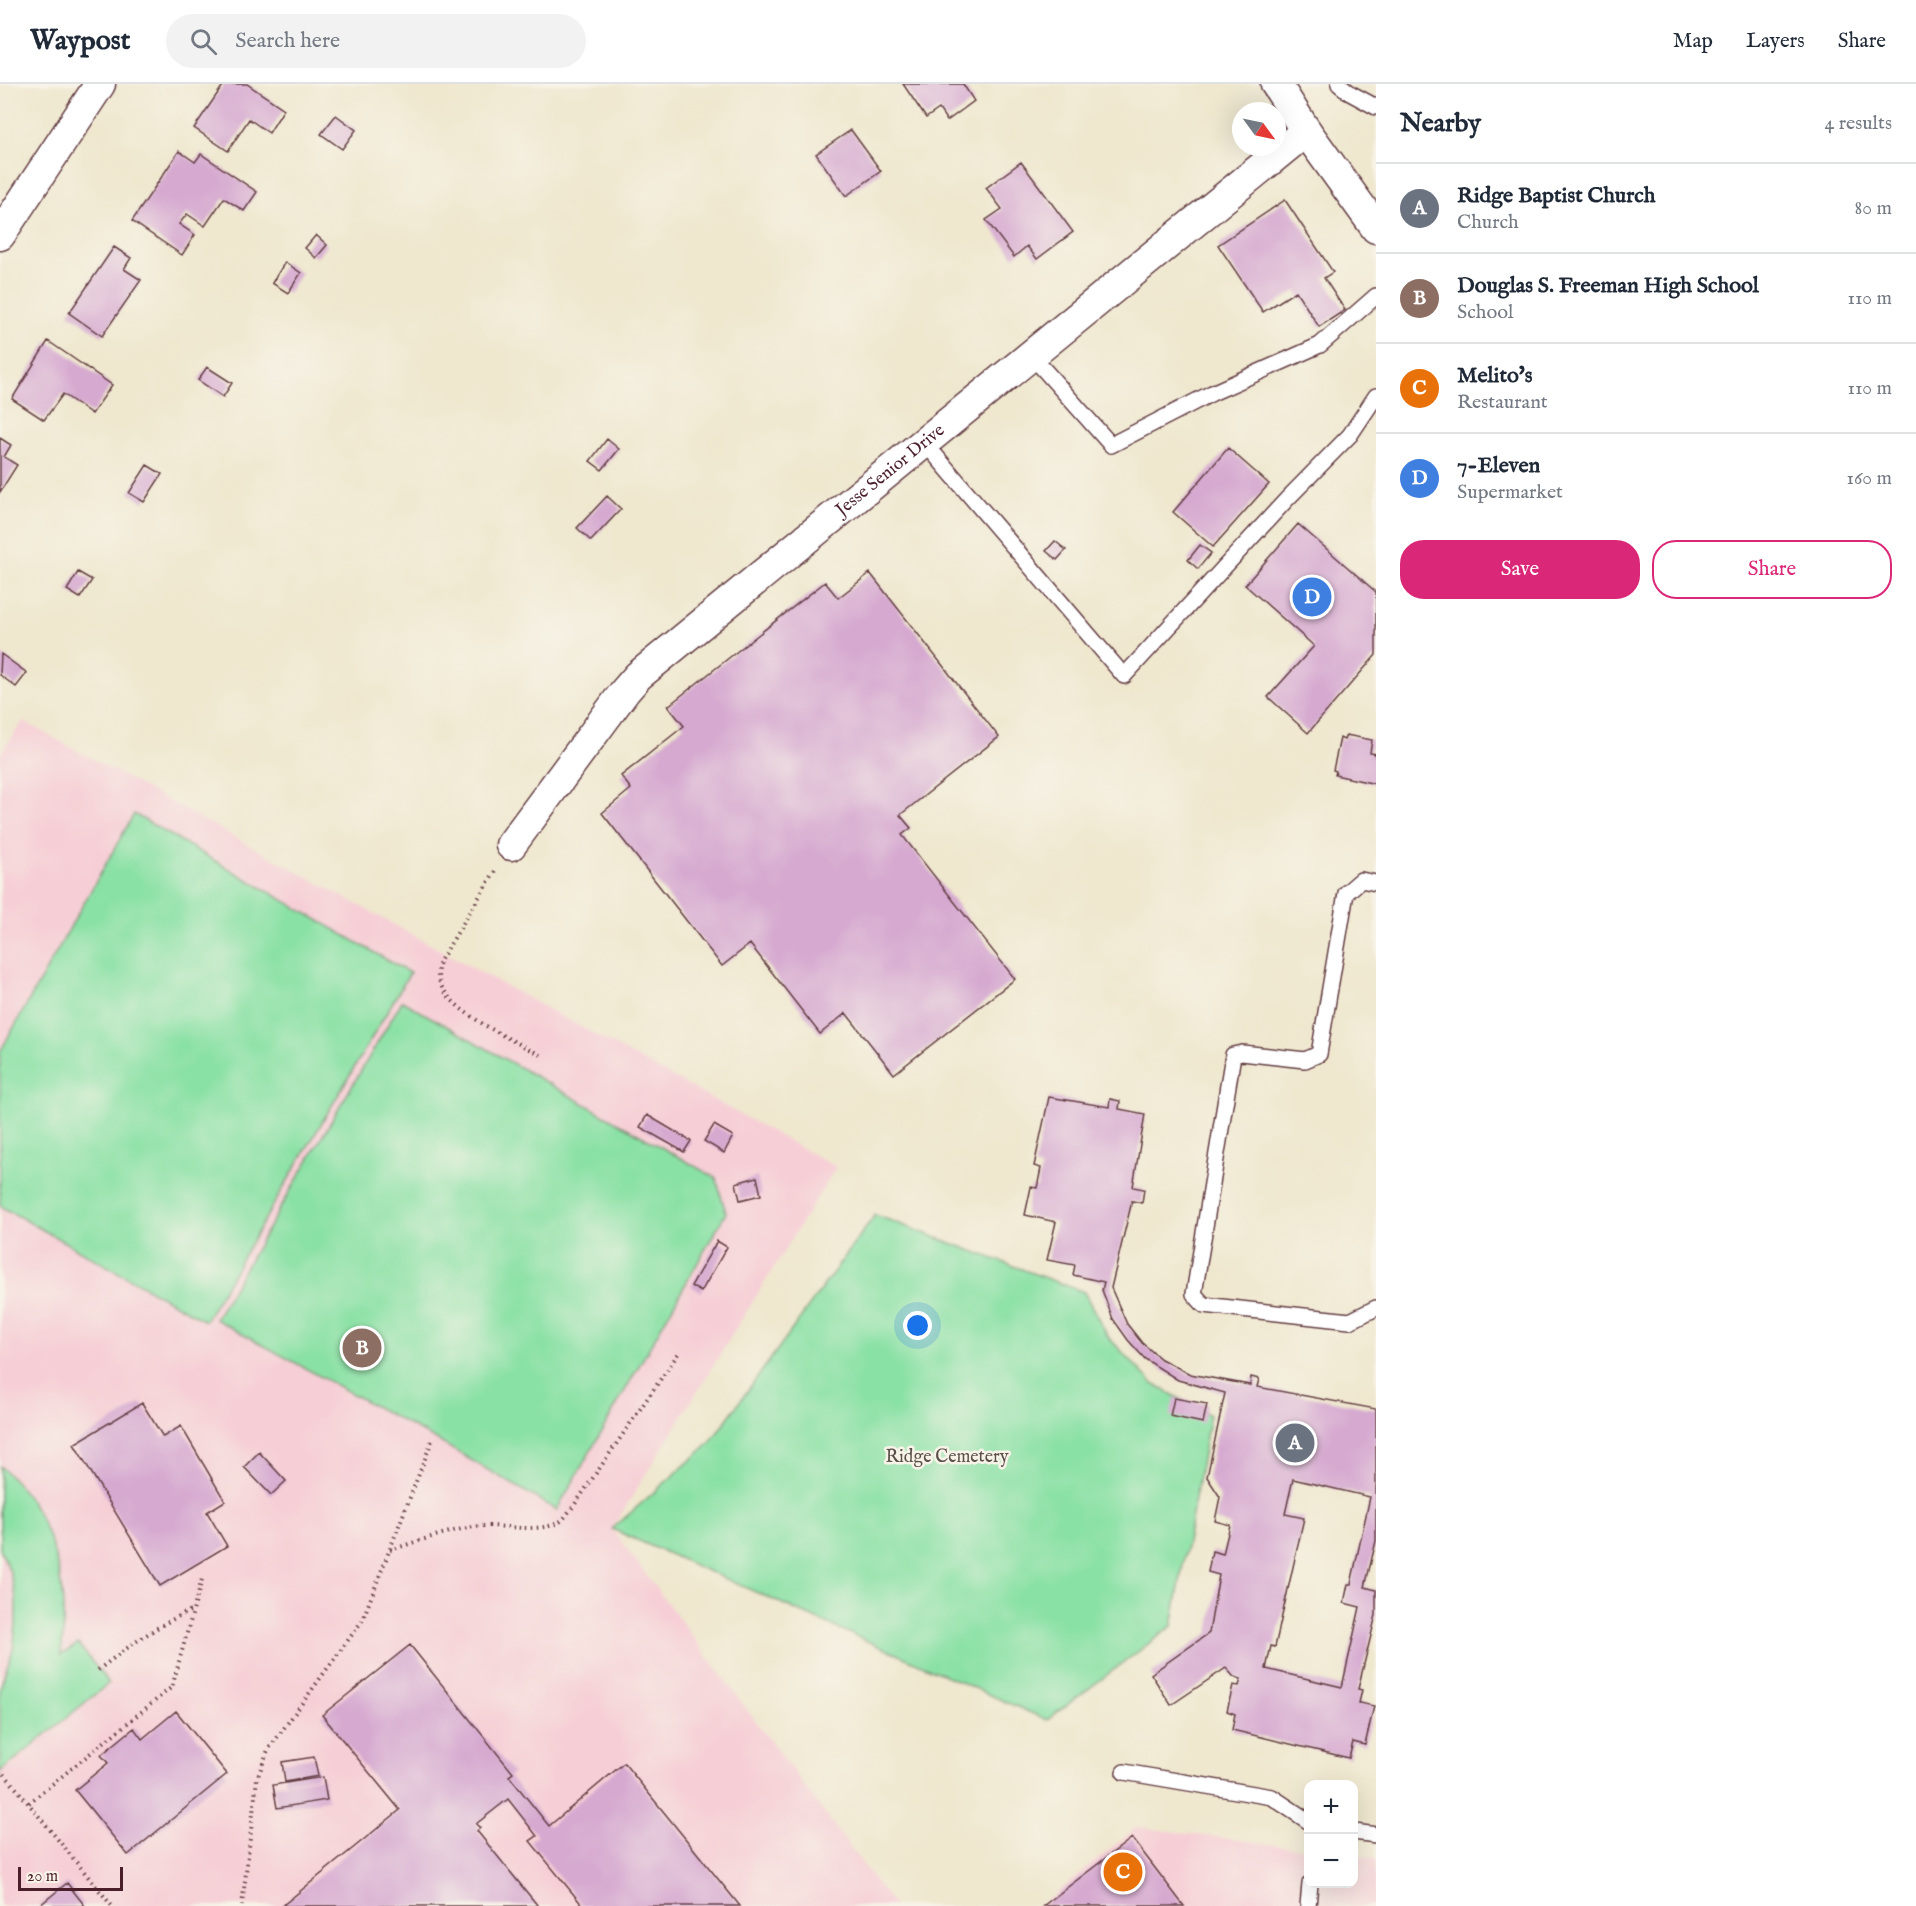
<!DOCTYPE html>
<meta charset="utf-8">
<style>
body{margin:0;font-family:"IM FELL English",serif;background:#f2f2f3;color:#1f2937}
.controls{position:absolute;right:18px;bottom:18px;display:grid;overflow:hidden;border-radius:12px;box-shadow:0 6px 24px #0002}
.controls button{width:54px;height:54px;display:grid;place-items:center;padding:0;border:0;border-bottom:2px solid #e0e1e3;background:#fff;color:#1f2937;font:30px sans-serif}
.compass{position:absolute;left:1232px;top:18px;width:54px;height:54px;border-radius:50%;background:#fff;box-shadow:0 6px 24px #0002;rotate:123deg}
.scale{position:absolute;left:18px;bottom:15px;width:105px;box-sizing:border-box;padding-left:6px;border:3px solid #4a1f2b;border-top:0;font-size:16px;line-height:21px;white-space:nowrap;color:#4a1f2b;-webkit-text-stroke:4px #f7f3e8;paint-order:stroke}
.you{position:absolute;left:918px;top:1242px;width:21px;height:21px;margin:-15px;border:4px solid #fff;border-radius:50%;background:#1a73e8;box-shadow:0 0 0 9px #1a73e833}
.badge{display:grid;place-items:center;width:39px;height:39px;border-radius:50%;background:#db2777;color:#fff;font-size:20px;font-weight:700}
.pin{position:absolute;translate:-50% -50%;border:3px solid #fff;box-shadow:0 2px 6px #0006}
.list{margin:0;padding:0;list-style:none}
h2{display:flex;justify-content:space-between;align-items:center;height:78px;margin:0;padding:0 24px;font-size:26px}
h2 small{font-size:20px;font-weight:400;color:#747a83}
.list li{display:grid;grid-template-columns:39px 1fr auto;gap:18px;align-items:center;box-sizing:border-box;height:90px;padding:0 24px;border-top:2px solid #e0e1e3}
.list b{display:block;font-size:22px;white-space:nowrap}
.list p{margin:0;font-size:20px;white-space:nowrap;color:#747a83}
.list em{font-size:20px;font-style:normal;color:#747a83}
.actions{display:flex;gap:12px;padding:18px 24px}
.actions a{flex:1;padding:14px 0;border:2px solid #db2777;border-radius:24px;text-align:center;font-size:21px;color:#db2777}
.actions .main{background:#db2777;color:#fff}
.icon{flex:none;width:33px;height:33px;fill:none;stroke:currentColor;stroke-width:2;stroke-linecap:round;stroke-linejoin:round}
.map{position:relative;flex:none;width:1376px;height:1822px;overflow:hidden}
header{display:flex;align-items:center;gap:36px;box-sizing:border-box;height:84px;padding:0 30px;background:#fff;border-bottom:2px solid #e0e1e3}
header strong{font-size:28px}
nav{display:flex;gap:33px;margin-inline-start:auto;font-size:21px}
.search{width:420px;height:54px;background:#f2f2f3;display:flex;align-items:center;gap:15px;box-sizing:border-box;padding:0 21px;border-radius:33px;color:#747a83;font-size:22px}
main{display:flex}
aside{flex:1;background:#fff}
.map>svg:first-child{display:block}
.built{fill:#f6cfd6}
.green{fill:#8ae1a5;stroke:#6a8068;stroke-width:1.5}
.building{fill:#d6a9d0;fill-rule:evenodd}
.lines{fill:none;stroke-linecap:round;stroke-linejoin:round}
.lane-casing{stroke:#633d43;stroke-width:18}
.street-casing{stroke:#633d43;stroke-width:33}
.path{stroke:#633d43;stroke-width:4;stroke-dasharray:1.5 4.5;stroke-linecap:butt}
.lane{stroke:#fff;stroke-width:15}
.street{stroke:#fff;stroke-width:30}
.labels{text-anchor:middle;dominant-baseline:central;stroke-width:5;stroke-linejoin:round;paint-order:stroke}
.street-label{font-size:18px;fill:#4a1f2b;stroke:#f7f3e8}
.park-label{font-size:18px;fill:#5a504a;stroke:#f7f3e8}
</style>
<header>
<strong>Waypost</strong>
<div class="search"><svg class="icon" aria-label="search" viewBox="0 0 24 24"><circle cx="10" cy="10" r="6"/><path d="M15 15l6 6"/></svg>Search here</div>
<nav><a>Map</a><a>Layers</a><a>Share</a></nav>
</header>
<main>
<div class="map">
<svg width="1376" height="1822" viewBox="0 0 1376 1822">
<rect width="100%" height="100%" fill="#f7f3e8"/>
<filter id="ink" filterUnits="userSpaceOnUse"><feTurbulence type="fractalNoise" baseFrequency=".0167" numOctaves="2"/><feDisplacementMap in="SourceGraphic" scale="12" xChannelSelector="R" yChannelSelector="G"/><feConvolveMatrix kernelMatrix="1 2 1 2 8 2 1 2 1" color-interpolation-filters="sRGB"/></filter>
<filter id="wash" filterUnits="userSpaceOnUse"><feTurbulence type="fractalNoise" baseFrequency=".008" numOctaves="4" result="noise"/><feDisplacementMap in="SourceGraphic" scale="24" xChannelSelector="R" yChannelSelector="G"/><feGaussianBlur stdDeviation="1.35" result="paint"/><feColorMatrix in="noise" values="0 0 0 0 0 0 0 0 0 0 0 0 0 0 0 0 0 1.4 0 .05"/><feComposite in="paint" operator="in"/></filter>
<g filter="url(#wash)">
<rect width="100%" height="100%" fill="#efe7ce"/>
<path class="built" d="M23,637L836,1083L612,1445L894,1822H0V670Z
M1137,1743L1308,1765V1800H1354V1771L1376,1774V1822H1041Z"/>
<path class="green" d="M134,730L410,889L205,1237L0,1122V968Z
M402,917L716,1094L726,1129L557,1426L433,1354L215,1235Z
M875,1131L1084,1208L1108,1253L1153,1300L1210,1331L1172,1542L1047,1636L612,1445L709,1360Z
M0,1382C54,1430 70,1503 61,1571L78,1560L109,1599L0,1688V1604L13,1565L16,1540V1513L9,1485L0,1465Z"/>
<g id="blocks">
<path class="building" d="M224,0H247L284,25L269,49L249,35L228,67L194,44Z
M903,0H963L974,17L947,37L939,25L926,34Z
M336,31L356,46L342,65L321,50Z
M851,46L881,87L846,112L816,70Z
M179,67L195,78L201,70L257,108L244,127L224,114L205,142L187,130L179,140L195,151L182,171L132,137Z
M1021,78L1073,148L1037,175L1027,162L1014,173L986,136L1002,125L986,104Z
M1285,116L1333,188L1324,194L1345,226L1319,243L1296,207L1263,228L1218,161Z
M316,151L327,161L316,174L305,164Z
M114,163L131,174L124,185L141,196L102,252L69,229Z
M285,178L301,189L288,209L272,199Z
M48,257L112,301L92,330L63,310L44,336L12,315Z
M207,283L232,299L223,313L198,296Z
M0,354L11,361L4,373L17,381L0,408Z
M607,355L619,365L602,386L590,377Z
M1228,364L1269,400L1213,463L1173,428Z
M147,381L162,390L144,418L129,409Z
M607,412L621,425L591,457L577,444Z
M1298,440L1376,508V571L1308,649L1268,613L1314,562L1245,501Z
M1055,457L1066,466L1057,476L1046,467Z
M1200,461L1211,469L1198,485L1188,476Z
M78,488L92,496L80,514L67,506Z
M870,489L999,653L900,731L911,744L902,751L1015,895L894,990L846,929L820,950L750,860L722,882L602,729L631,705L621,692L684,642L668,622L825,498L838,514Z
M1,570L27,589L16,603L0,591Z
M1346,651L1372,656L1370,669L1376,670V700L1335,691L1336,687L1333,686L1340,654L1344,656Z
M1049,1013L1109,1023L1110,1015L1120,1017L1119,1025L1145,1030L1133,1103L1144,1105L1142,1119L1132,1117L1111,1204L1127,1240L1142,1259L1161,1275L1190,1290L1250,1301L1251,1293L1259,1295L1257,1303L1376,1325V1457L1365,1503L1376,1506V1531L1358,1605L1362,1606L1359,1619L1374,1622L1365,1661L1353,1658L1349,1674L1232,1646L1235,1630L1227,1627L1233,1601L1239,1602L1241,1595L1234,1593L1226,1584L1171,1621L1151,1590L1209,1549L1219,1491L1208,1488L1212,1467L1223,1470L1230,1441L1215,1437L1220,1413L1207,1393L1225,1309L1178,1296L1145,1275L1128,1256L1113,1235L1102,1206L1104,1198L1073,1191L1075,1181L1047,1176L1056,1138L1025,1131L1031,1103L1037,1104L1041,1084L1034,1082ZM1293,1395L1370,1413L1351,1500H1348L1344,1519L1360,1523L1342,1603L1266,1585L1271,1562L1275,1563L1304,1434L1285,1430Z
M647,1031L691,1057L684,1068L640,1043Z
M714,1041L733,1052L724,1069L704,1057Z
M757,1093L761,1111L740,1116L736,1099Z
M717,1157L727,1163L701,1208L691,1202Z
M1174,1314L1207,1320L1203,1339L1170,1332Z
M142,1319L163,1353L181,1342L225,1417L207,1428L227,1462L160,1502L74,1360Z
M259,1368L286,1397L271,1411L244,1383Z
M410,1561L513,1689L509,1692L549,1742L624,1679L740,1822H583L530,1757L537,1752L508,1715L476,1740L480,1744L477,1747L538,1822H282L400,1726L322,1631Z
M176,1627L227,1690L128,1771L75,1706L108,1679L101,1671L134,1644L142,1655Z
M314,1673L318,1692L285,1698L282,1678Z
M323,1693L327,1716L277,1724L273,1701Z
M1132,1754L1184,1822H1043Z
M67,1799L85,1822H39Z"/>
</g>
</g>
<g filter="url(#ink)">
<use href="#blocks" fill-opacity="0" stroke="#633d43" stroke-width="1.5"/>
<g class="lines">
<defs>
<path id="lane" d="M1339,0L1350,9L1376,23
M1031,271L1111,361L1212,309L1320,261L1376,212
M924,358L1124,592L1288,414L1350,351L1376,312
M1376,799L1361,796L1346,809L1319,970L1305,976L1242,969L1233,971L1194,1210L1204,1221L1350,1237L1376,1224
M1124,1688L1272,1713L1308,1737
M1354,1748L1376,1751
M1308,1822L1310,1800"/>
<g id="street">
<path d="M1276,0L1306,47L1376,144"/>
<path d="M0,151L100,0"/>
<path id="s1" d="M511,761L625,607L638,592L1306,47"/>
</g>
</defs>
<use href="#lane" class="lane-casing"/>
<use href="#street" class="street-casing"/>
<path class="path" d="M495,787L440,877C439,881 437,887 438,891C442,926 512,955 540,971
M390,1466C420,1457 451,1445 483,1442C506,1441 541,1450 561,1437C565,1434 569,1427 573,1423L680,1267
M98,1586C128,1563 157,1541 192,1526
M0,1688L2,1687L112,1822
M29,1719L172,1603L202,1495
M242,1822L257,1695L268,1666L362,1537L433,1354"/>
<use href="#lane" class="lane"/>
<use href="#street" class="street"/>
</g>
</g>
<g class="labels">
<g class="street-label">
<text stroke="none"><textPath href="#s1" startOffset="537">Jesse Senior Drive</textPath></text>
</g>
<g class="park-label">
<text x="947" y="1373">Ridge Cemetery</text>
</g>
</g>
</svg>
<div class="controls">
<button>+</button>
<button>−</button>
</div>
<svg class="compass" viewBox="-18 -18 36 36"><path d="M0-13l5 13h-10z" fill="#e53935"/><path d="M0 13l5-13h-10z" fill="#747a83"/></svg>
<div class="scale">20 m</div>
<div class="you"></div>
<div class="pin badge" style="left:1295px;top:1359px;background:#6b7280">A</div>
<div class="pin badge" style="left:362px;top:1264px;background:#8d6e63">B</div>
<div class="pin badge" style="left:1123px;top:1788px;background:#e8710a">C</div>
<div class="pin badge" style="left:1312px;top:513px;background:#3f7fe0">D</div>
</div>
<aside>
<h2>Nearby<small>4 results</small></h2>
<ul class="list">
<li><span class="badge" style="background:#6b7280">A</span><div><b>Ridge Baptist Church</b><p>Church</p></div><em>80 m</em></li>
<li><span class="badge" style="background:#8d6e63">B</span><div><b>Douglas S. Freeman High School</b><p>School</p></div><em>110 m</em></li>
<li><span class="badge" style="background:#e8710a">C</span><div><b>Melito's</b><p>Restaurant</p></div><em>110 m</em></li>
<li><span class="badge" style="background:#3f7fe0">D</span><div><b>7-Eleven</b><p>Supermarket</p></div><em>160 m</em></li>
</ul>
<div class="actions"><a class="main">Save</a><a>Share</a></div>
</aside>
</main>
